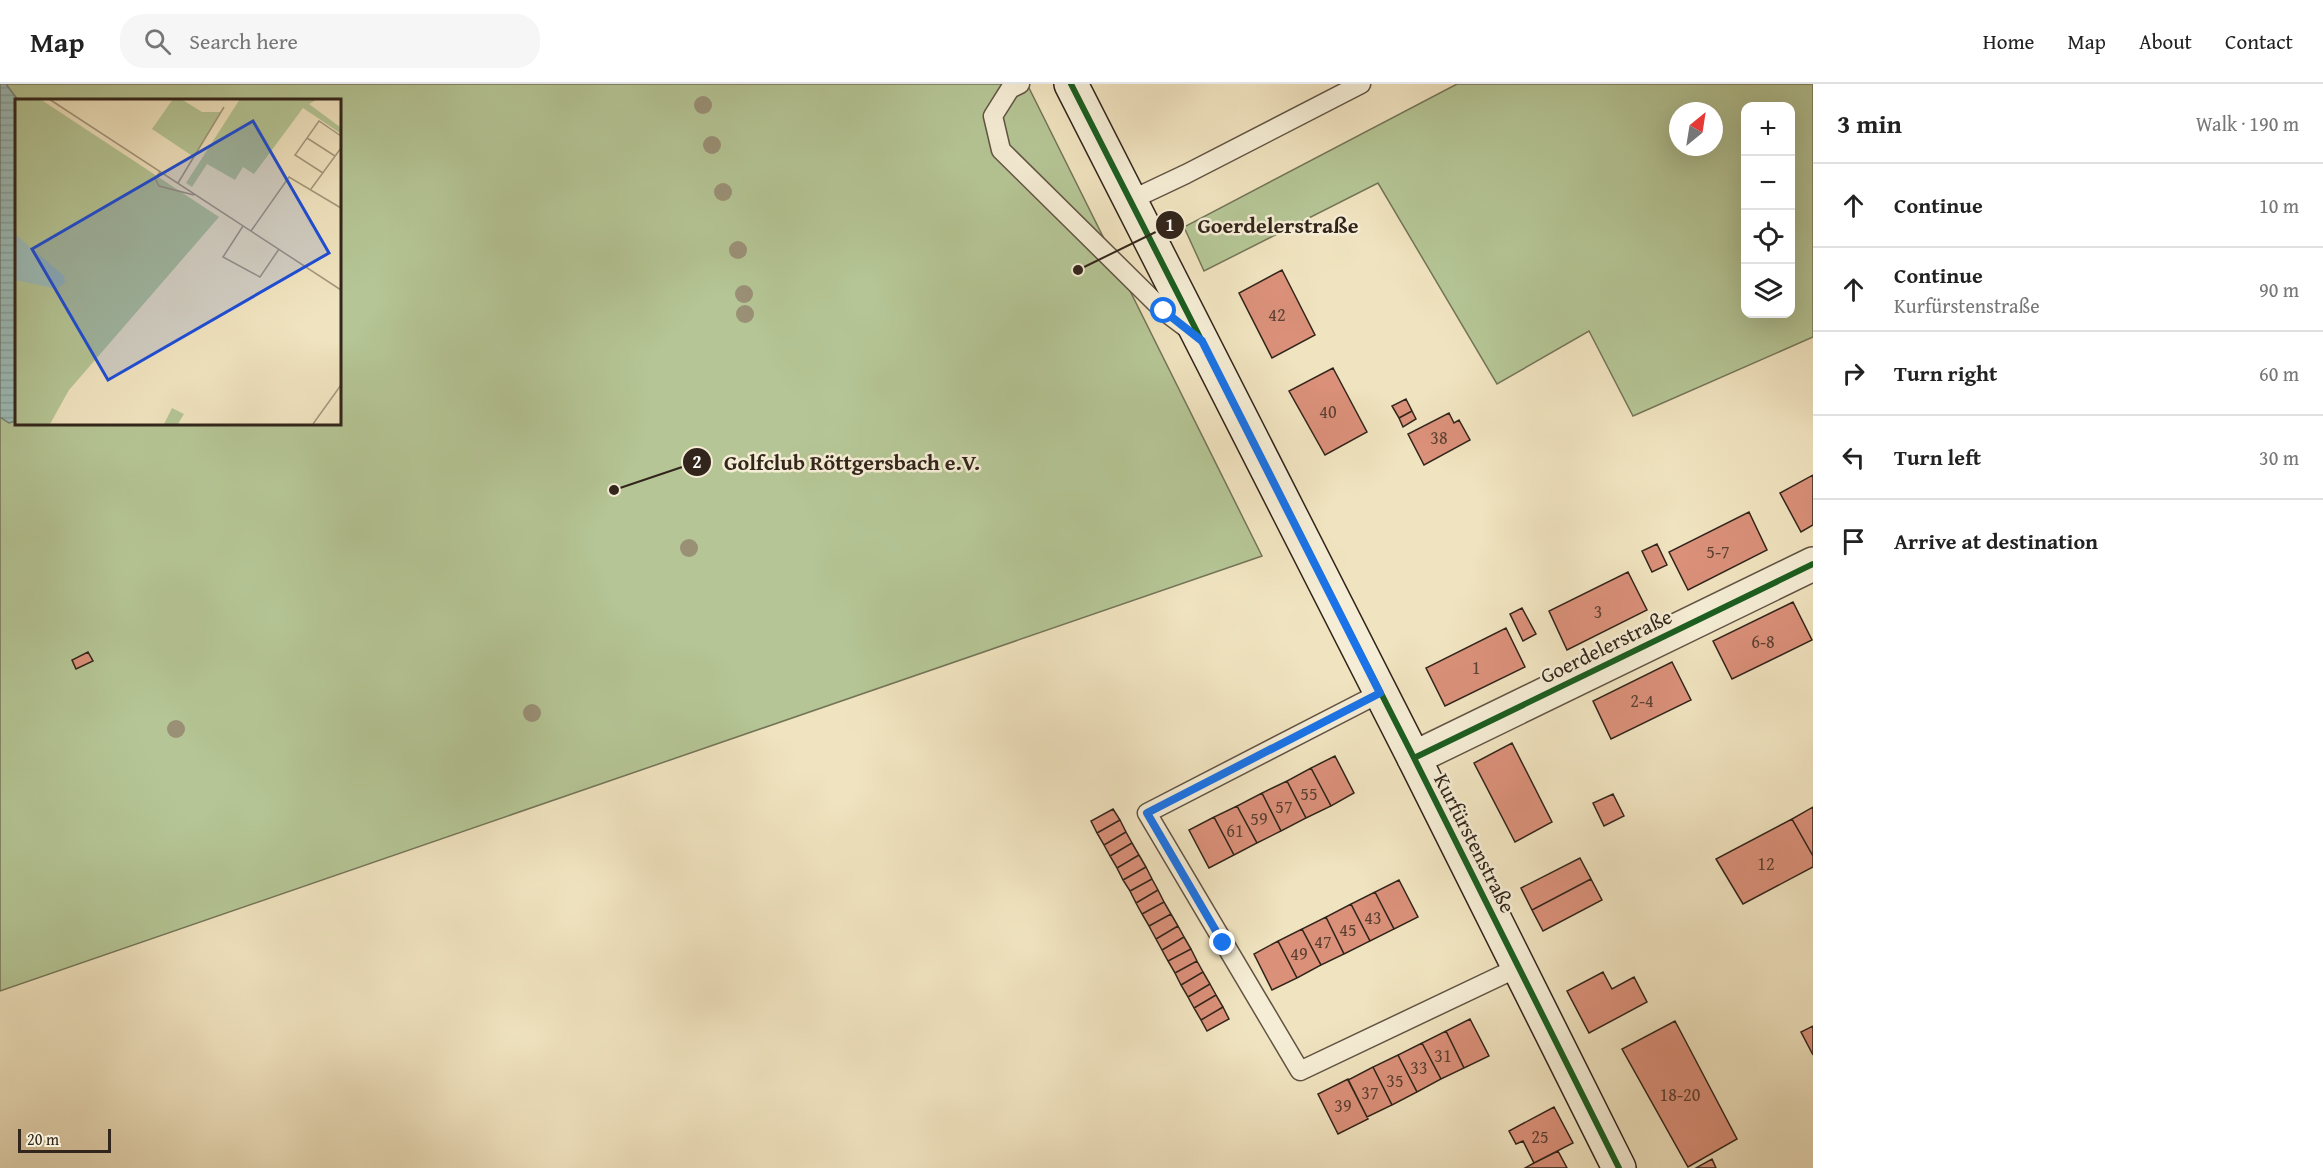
<!DOCTYPE html>
<meta charset="utf-8">
<style>
body{margin:0;font-family:"Gentium Book Plus",serif;background:#f6f6f6;color:#222}
.controls{position:absolute;right:18px;top:18px;display:grid;overflow:hidden;border-radius:12px;box-shadow:0 6px 24px #0002}
.controls button{width:54px;height:54px;display:grid;place-items:center;padding:0;border:0;border-bottom:2px solid #e0e0e0;background:#fff;color:#222;font:30px sans-serif}
.compass{position:absolute;left:1669px;top:18px;width:54px;height:54px;border-radius:50%;background:#fff;box-shadow:0 6px 24px #0002;rotate:30deg}
.scale{position:absolute;left:18px;bottom:15px;width:93px;box-sizing:border-box;padding-left:6px;border:3px solid #32251b;border-top:0;font-size:16px;line-height:21px;white-space:nowrap;color:#32251b;-webkit-text-stroke:4px #f5edd5;paint-order:stroke}
.stop{position:absolute;width:18px;height:18px;margin:-14px;border:4px solid #1a73e8;border-radius:50%;background:#fff}
.stop.end{background:#1a73e8;border-color:#fff;box-shadow:0 2px 6px #0008}
.list{margin:0;padding:0;list-style:none}
h2{display:flex;justify-content:space-between;align-items:center;height:78px;margin:0;padding:0 24px;font-size:26px}
h2 small{font-size:20px;font-weight:400;color:#767676}
.list li{display:grid;grid-template-columns:39px 1fr auto;gap:18px;align-items:center;box-sizing:border-box;height:84px;padding:0 24px;border-top:2px solid #e0e0e0}
.list b{display:block;font-size:22px;white-space:nowrap}
.list p{margin:0;font-size:20px;white-space:nowrap;color:#767676}
.list em{font-size:20px;font-style:normal;color:#767676}
.icon{flex:none;width:33px;height:33px;fill:none;stroke:currentColor;stroke-width:2;stroke-linecap:round;stroke-linejoin:round}
.map{position:relative;flex:none;width:1813px;height:1084px;overflow:hidden}
header{display:flex;align-items:center;gap:36px;box-sizing:border-box;height:84px;padding:0 30px;background:#fff;border-bottom:2px solid #e0e0e0}
header strong{font-size:28px}
nav{display:flex;gap:33px;margin-inline-start:auto;font-size:21px}
.search{width:420px;height:54px;background:#f6f6f6;display:flex;align-items:center;gap:15px;box-sizing:border-box;padding:0 21px;border-radius:24px;color:#767676;font-size:22px}
main{display:flex}
aside{flex:1;background:#fff}
.map>svg:first-child{display:block}
.grass{fill:#b5c595;stroke:#747558;stroke-width:1.5;fill-rule:evenodd}
.water{fill:url(#water-rules);stroke:#72807a;stroke-width:1.5}
.building{fill:#da9079;stroke:#32251b;stroke-width:1.5}
.lines{fill:none;stroke-linecap:round;stroke-linejoin:round}
.lane-casing{stroke:#625444;stroke-width:21}
.street-casing{stroke:#625444;stroke-width:36}
.secondary-casing{stroke:#32251b;stroke-width:36}
.lane{stroke:#f5edd5;stroke-width:18}
.street{stroke:#f5edd5;stroke-width:33}
.secondary{stroke:#f5edd5;stroke-width:33}
.cycleway-casing{stroke:#f5edd5;stroke-width:10}
.cycleway{stroke:#1b5e20;stroke-width:6}
.tree{fill:#9a9076}
.route{stroke:#1a73e8;stroke-width:8}
.labels{text-anchor:middle;dominant-baseline:central;stroke-width:5;stroke-linejoin:round;paint-order:stroke}
.number-label{font-size:18px;fill:#5c4032}
.street-label{font-size:21px;fill:#32251b;stroke:#f5edd5}
.inset-road{fill:none;stroke:#a4977d;stroke-width:1.5}
.view{fill:#1d4ed8;fill-opacity:0.15;stroke:#1d4ed8;stroke-width:3}
.inset-edge{fill:none;stroke:#32251b;stroke-width:3}
.leader{fill:none;stroke:#32251b;stroke-width:2}
.callout-dot{fill:#32251b;stroke:#f5edd5;stroke-width:2}
.mark-label{font-size:18px;text-anchor:middle;font-weight:bold;fill:#fff}
.callout-label{font-size:22px;text-anchor:middle;font-weight:bold;fill:#32251b;stroke:#f5edd5;stroke-width:5;stroke-linejoin:round;paint-order:stroke}
</style>
<header>
<strong>Map</strong>
<div class="search"><svg class="icon" aria-label="search" viewBox="0 0 24 24"><circle cx="10" cy="10" r="6"/><path d="M15 15l6 6"/></svg>Search here</div>
<nav><a>Home</a><a>Map</a><a>About</a><a>Contact</a></nav>
</header>
<main>
<div class="map">
<svg width="1813" height="1084" viewBox="0 0 1813 1084">
<defs>
<pattern id="water-rules" width="6" height="5" patternUnits="userSpaceOnUse" patternTransform="scale(1.5)"><rect width="6" height="5" fill="#9cbdb9"/><path d="M0 2.5h6" fill="none" stroke="#87a29e"/></pattern>
</defs>
<rect width="100%" height="100%" fill="#f0e3bf"/>
<filter id="stains"><feTurbulence type="fractalNoise" baseFrequency=".00333" numOctaves="4"/><feColorMatrix values="0 0 0 0 .2 0 0 0 0 .09 0 0 0 0 .02 0 0 0 .5 -.17"/></filter>
<radialGradient id="worn" r=".72"><stop offset=".6" stop-color="#630" stop-opacity="0"/><stop offset="1" stop-color="#630" stop-opacity=".3"/></radialGradient>
<path class="grass" d="M0,0H1027L1262,472L0,907ZM16,16H339V339H16Z
M1457,0H1813V253L1633,332L1589,247L1497,300L1378,99L1204,187L1184,143ZM1746,22H1790V230H1746ZM1678,27H1714V63H1678Z"/>
<path class="water" d="M0,0H6L18,16H16V337L9,339L0,333Z"/>
<path class="building" d="M1282,186L1315,251L1272,274L1239,209Z
M1333,284L1367,348L1325,371L1289,307Z
M1406,315L1412,327L1399,334L1392,322Z
M1412,327L1416,335L1403,343L1399,334Z
M1449,329L1454,339L1459,336L1470,356L1424,381L1408,350Z
M1813,391V441L1801,448L1780,409Z
M1749,428L1767,466L1688,506L1669,468Z
M1657,460L1667,481L1652,488L1642,467Z
M1628,488L1647,526L1567,566L1549,527Z
M1793,518L1812,556L1732,595L1713,557Z
M1522,524L1536,550L1523,557L1510,530Z
M1506,544L1525,583L1445,622L1426,584Z
M88,568L93,577L76,585L72,576Z
M1672,578L1691,616L1611,655L1593,617Z
M1512,659L1552,738L1515,758L1474,679Z
M1335,672L1354,709L1331,722L1311,684Z
M1311,684L1331,722L1306,734L1287,697Z
M1287,697L1306,734L1281,747L1262,709Z
M1262,709L1281,747L1257,759L1237,722Z
M1613,710L1624,732L1604,742L1593,719Z
M1237,722L1257,759L1234,771L1214,733Z
M1813,723V772L1792,735Z
M1113,725L1120,736L1097,749L1091,737Z
M1214,733L1234,771L1209,784L1189,746Z
M1792,735L1813,772V783L1743,820L1716,775Z
M1120,736L1126,748L1104,761L1097,749Z
M1126,748L1132,759L1110,772L1104,761Z
M1132,759L1139,771L1117,784L1110,772Z
M1139,771L1146,783L1123,796L1117,784Z
M1580,774L1591,795L1532,826L1521,804Z
M1146,783L1152,795L1130,807L1123,796Z
M1152,795L1158,806L1136,819L1130,807Z
M1591,795L1602,816L1543,847L1532,826Z
M1399,796L1418,833L1394,845L1375,808Z
M1158,806L1164,818L1142,830L1136,819Z
M1375,808L1394,845L1370,857L1351,820Z
M1164,818L1171,830L1149,842L1142,830Z
M1351,820L1370,857L1344,870L1326,833Z
M1171,830L1178,842L1156,855L1149,842Z
M1326,833L1344,870L1321,881L1302,845Z
M1178,842L1184,853L1162,866L1156,855Z
M1302,845L1321,881L1297,894L1278,857Z
M1184,853L1191,865L1168,877L1162,866Z
M1278,857L1297,894L1272,906L1254,870Z
M1191,865L1197,877L1175,889L1168,877Z
M1197,877L1203,888L1181,901L1175,889Z
M1203,888L1210,900L1188,913L1181,901Z
M1603,888L1612,905L1634,893L1647,918L1589,949L1567,907Z
M1210,900L1216,911L1194,924L1188,913Z
M1216,911L1223,923L1201,936L1194,924Z
M1223,923L1229,935L1207,947L1201,936Z
M1470,935L1489,972L1464,984L1446,947Z
M1675,937L1737,1055L1688,1083L1622,965Z
M1813,942V971L1801,948Z
M1446,947L1464,984L1441,995L1422,959Z
M1422,959L1441,995L1417,1008L1398,971Z
M1398,971L1417,1008L1392,1021L1373,983Z
M1373,983L1392,1021L1367,1033L1348,996Z
M1348,995L1368,1035L1338,1050L1318,1010Z
M1554,1023L1573,1059L1534,1079L1523,1057L1516,1060L1509,1047Z
M1558,1067L1567,1084H1525L1534,1079Z
M1712,1075L1716,1084H1696Z"/>
<g class="lines">
<defs>
<path id="lane" d="M1020,0L1010,5L993,32L1001,66L1164,227L1188,245
M1131,116L1186,90L1361,0
M1380,609L1147,729L1300,987L1519,883"/>
<path id="street" d="M1414,674L1813,480"/>
<path id="secondary" d="M1071,0L1414,674L1619,1084"/>
</defs>
<use href="#lane" class="lane-casing"/>
<use href="#street" class="street-casing"/>
<use href="#secondary" class="secondary-casing"/>
<use href="#lane" class="lane"/>
<use href="#street" class="street"/>
<use href="#secondary" class="secondary"/>
<defs>
<path id="cycleway" d="M1071,0L1414,674L1619,1084
M1414,674L1813,480"/>
</defs>
<use href="#cycleway" class="cycleway-casing"/>
<use href="#cycleway" class="cycleway"/>
</g>
<g class="tree">
<circle cx="703" cy="21" r="9"/>
<circle cx="712" cy="61" r="9"/>
<circle cx="723" cy="108" r="9"/>
<circle cx="738" cy="166" r="9"/>
<circle cx="744" cy="210" r="9"/>
<circle cx="745" cy="230" r="9"/>
<circle cx="689" cy="464" r="9"/>
<circle cx="532" cy="629" r="9"/>
<circle cx="176" cy="645" r="9"/>
</g>
<g class="lines">
<path class="route" d="M1164,227L1202,257L1380,609L1147,729L1223,859"/>
</g>
<g class="labels">
<g class="number-label">
<text x="1277" y="230">42</text>
<text x="1328" y="327">40</text>
<text x="1439" y="353">38</text>
<text x="1718" y="467">5-7</text>
<text x="1598" y="527">3</text>
<text x="1763" y="557">6-8</text>
<text x="1476" y="583">1</text>
<text x="1642" y="616">2-4</text>
<text x="1309" y="709">55</text>
<text x="1284" y="722">57</text>
<text x="1259" y="734">59</text>
<text x="1235" y="746">61</text>
<text x="1766" y="779">12</text>
<text x="1373" y="833">43</text>
<text x="1348" y="845">45</text>
<text x="1323" y="857">47</text>
<text x="1299" y="869">49</text>
<text x="1443" y="971">31</text>
<text x="1419" y="983">33</text>
<text x="1395" y="996">35</text>
<text x="1370" y="1008">37</text>
<text x="1680" y="1010">18-20</text>
<text x="1343" y="1021">39</text>
<text x="1540" y="1052">25</text>
</g>
<g class="street-label">
<text transform="translate(1606 562) rotate(-26)">Goerdelerstraße</text>
<text transform="translate(1475 759) rotate(63)">Kurfürstenstraße</text>
</g>
</g>
<g transform="translate(15 15)">
<rect width="326" height="326" fill="#f0e3bf"/>
<path d="M0,0H25L204,118L54,291L35,325H0ZM225,0H303L294,5L325,28V34L288,9L239,75L228,68L220,81L192,65L177,88L171,84ZM157,309L169,315L163,325H149Z" fill="#b5c595"/>
<path d="M158,0H166L187,13H206L179,58L137,30Z" fill="#b5c595"/>
<path d="M0,135L49,177L50,183L42,190L0,181Z" fill="#9cbdb9"/>
<path class="inset-road" d="M34,0L326,191M292,39L320,57M145,73L140,79L144,87L179,96M308,74L280,56L304,22L326,37M163,84L209,8M296,90L326,49M228,127L208,158L245,178L264,150M236,132L274,78L326,109M298,325L326,286"/>
<path class="view" d="M238,22L314,154L93,281L17,150Z"/>
<rect width="326" height="326" class="inset-edge"/>
</g>
<path class="leader" d="M1078 186L1170 141M614 406L697 378"/>
<g class="callout-dot">
<circle cx="1078" cy="186" r="6"/>
<circle cx="614" cy="406" r="6"/>
<circle cx="1170" cy="141" r="15"/>
<circle cx="697" cy="378" r="15"/>
</g>
<g class="mark-label">
<text x="1170" y="147">1</text>
<text x="697" y="384">2</text>
</g>
<g class="callout-label">
<text x="1278" y="149">Goerdelerstraße</text>
<text x="852" y="386">Golfclub Röttgersbach e.V.</text>
</g>
<rect width="100%" height="100%" filter="url(#stains)"/>
<rect width="100%" height="100%" fill="url(#worn)"/>
</svg>
<div class="controls">
<button>+</button>
<button>−</button>
<button><svg class="icon" aria-label="locate" viewBox="0 0 24 24"><circle cx="12" cy="12" r="6"/><path d="M12 2v4M12 18v4M2 12h4M18 12h4"/></svg></button>
<button><svg class="icon" aria-label="layers" viewBox="0 0 24 24"><path d="M12 4l9 5-9 5-9-5zM3 14l9 5 9-5"/></svg></button>
</div>
<svg class="compass" viewBox="-18 -18 36 36"><path d="M0-13l5 13h-10z" fill="#e53935"/><path d="M0 13l5-13h-10z" fill="#767676"/></svg>
<div class="scale">20 m</div>
<div class="stop" style="left:1164px;top:227px"></div>
<div class="stop end" style="left:1223px;top:859px"></div>
</div>
<aside>
<h2>3 min<small>Walk · 190 m</small></h2>
<ul class="list">
<li><svg class="icon" aria-label="ahead" viewBox="0 0 24 24"><path d="M12 20V5M6 11l6-6 6 6"/></svg><div><b>Continue</b></div><em>10 m</em></li>
<li><svg class="icon" aria-label="ahead" viewBox="0 0 24 24"><path d="M12 20V5M6 11l6-6 6 6"/></svg><div><b>Continue</b><p>Kurfürstenstraße</p></div><em>90 m</em></li>
<li><svg class="icon" aria-label="right" viewBox="0 0 24 24"><path d="M7 20v-9h11M14 6l5 5-5 5"/></svg><div><b>Turn right</b></div><em>60 m</em></li>
<li><svg class="icon" aria-label="left" viewBox="0 0 24 24"><path d="M17 20v-9H6M10 6l-5 5 5 5"/></svg><div><b>Turn left</b></div><em>30 m</em></li>
<li><svg class="icon" aria-label="arrive" viewBox="0 0 24 24"><path d="M6 21V4h12l-3 4 3 4H6"/></svg><div><b>Arrive at destination</b></div></li>
</ul>
</aside>
</main>
